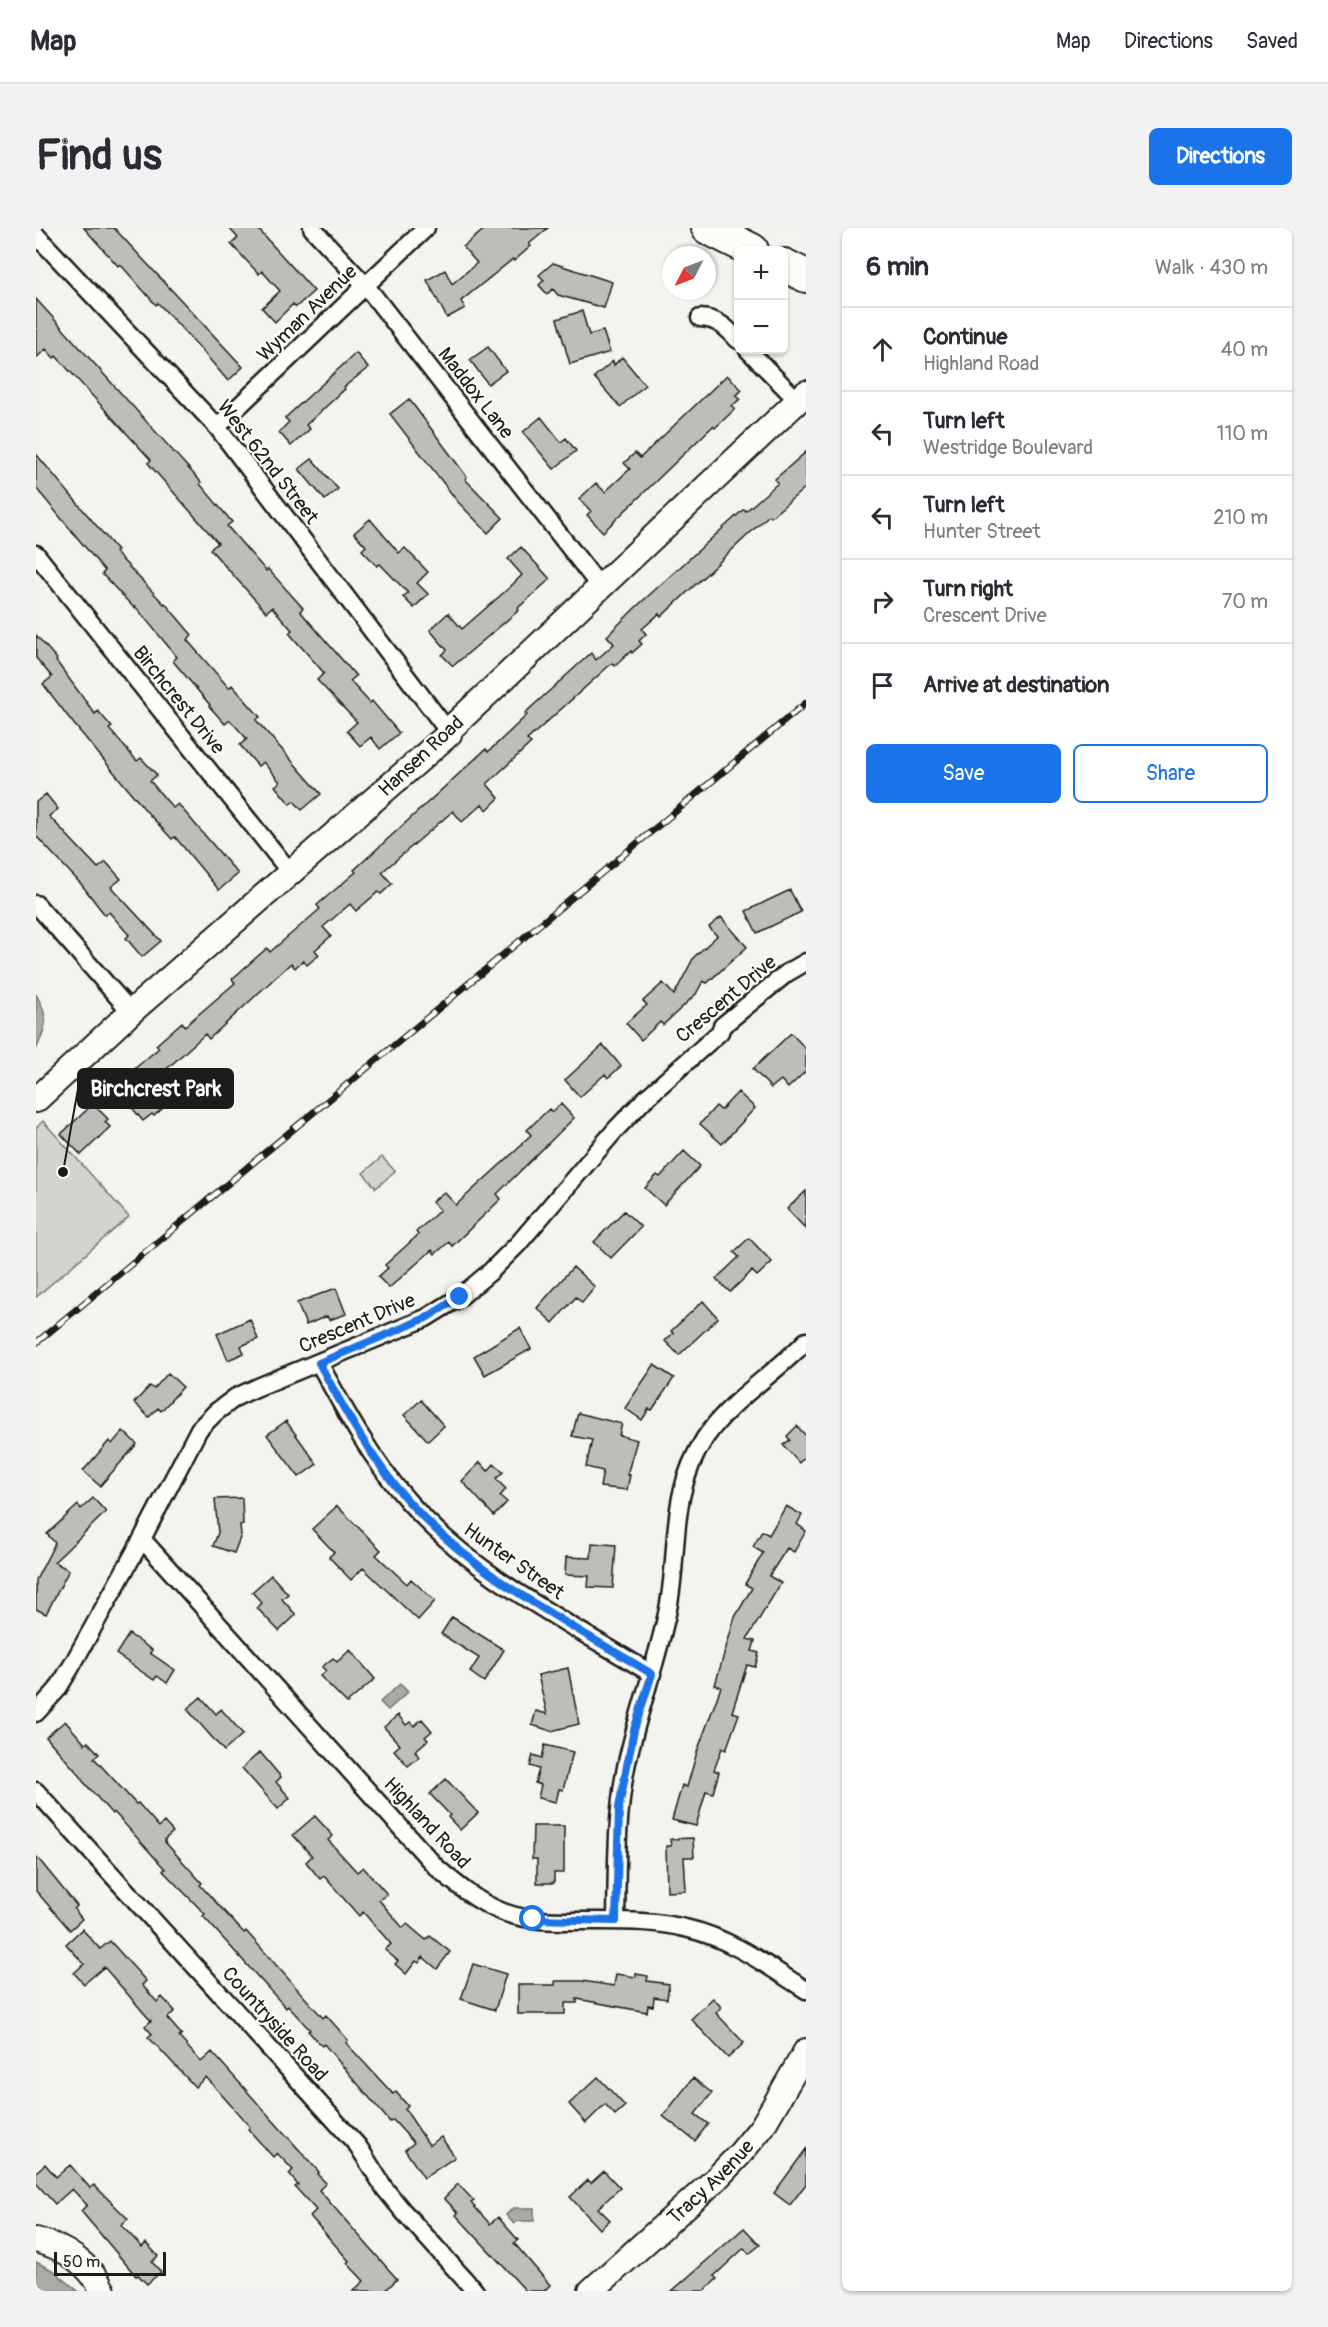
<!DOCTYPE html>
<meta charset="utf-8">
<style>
body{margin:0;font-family:Pangolin,sans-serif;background:#f2f2f3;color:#2b2b33}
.controls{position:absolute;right:18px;top:18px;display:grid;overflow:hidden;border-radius:9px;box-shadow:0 2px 4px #0004}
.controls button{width:54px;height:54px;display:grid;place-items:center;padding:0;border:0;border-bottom:2px solid #e1e1e2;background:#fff;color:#2b2b33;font:30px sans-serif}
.compass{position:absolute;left:626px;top:18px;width:54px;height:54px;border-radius:50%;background:#fff;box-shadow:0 2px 4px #0004;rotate:228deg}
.scale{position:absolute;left:18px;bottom:15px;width:112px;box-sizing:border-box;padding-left:6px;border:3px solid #1c1c1c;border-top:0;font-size:16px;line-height:21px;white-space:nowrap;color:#1c1c1c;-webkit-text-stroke:4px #fdfcf7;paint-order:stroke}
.stop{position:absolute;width:18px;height:18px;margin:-14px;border:4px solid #1a73e8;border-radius:50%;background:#fff}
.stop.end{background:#1a73e8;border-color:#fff;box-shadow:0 2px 6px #0008}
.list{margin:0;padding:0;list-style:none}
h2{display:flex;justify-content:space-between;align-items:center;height:78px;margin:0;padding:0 24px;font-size:26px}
h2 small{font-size:20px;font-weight:400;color:#7c7c81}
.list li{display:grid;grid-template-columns:39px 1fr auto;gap:18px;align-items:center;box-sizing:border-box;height:84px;padding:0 24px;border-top:2px solid #e1e1e2}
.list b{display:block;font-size:22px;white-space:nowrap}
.list p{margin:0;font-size:20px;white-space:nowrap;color:#7c7c81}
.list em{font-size:20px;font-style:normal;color:#7c7c81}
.actions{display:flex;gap:12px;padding:18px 24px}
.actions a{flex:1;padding:14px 0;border:2px solid #1a73e8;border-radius:9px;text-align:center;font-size:21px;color:#1a73e8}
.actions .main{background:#1a73e8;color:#fff}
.icon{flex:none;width:33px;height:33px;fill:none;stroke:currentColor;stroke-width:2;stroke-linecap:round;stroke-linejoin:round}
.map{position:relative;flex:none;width:770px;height:2063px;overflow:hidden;border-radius:9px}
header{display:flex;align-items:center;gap:36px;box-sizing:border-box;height:84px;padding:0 30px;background:#fff;border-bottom:2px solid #e1e1e2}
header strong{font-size:28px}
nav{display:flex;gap:33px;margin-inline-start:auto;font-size:21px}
.intro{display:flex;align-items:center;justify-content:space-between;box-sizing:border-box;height:144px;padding:0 36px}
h1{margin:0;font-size:42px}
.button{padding:15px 27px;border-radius:9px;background:#1a73e8;color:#fff;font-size:21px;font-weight:700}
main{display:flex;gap:36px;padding:0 36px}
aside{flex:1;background:#fff;border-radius:9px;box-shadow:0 2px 4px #0004}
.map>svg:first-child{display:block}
.green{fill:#d4d3cf;stroke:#787876;stroke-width:1.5}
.water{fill:#abaaa6;stroke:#72716f;stroke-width:1.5}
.building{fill:#bebdba;stroke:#1c1c1c;stroke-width:1.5}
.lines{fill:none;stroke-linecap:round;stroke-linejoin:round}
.street-casing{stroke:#1c1c1c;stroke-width:21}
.secondary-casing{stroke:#1c1c1c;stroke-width:28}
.highway-casing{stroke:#1c1c1c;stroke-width:36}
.street{stroke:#fdfcf7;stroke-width:16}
.secondary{stroke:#fdfcf7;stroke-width:24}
.highway{stroke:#fdfcf7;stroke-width:32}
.rail-casing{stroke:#1c1c1c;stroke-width:7}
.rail{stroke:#fdfcf7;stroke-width:4.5;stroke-dasharray:14;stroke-linecap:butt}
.route{stroke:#1a73e8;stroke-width:8}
.labels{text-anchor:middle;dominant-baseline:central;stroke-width:4.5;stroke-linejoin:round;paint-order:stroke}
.street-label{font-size:20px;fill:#1c1c1c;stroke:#fdfcf7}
.leader{fill:none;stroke:#1c1c1c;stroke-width:2}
.callout-dot{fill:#1c1c1c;stroke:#fdfcf7;stroke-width:2}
.callout{fill:#1c1c1c;stroke:#1c1c1c;stroke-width:2}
.callout-label{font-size:21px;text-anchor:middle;font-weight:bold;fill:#fff}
</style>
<header>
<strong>Map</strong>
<nav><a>Map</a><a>Directions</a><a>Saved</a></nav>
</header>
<div class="intro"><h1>Find us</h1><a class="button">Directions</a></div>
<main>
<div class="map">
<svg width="770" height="2063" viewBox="0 0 770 2063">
<rect width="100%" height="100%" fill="#f4f3ee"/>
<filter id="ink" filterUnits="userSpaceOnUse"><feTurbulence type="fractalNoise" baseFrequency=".0167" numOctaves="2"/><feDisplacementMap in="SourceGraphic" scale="12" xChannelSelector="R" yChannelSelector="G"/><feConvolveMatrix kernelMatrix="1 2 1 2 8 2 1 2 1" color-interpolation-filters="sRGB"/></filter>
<g filter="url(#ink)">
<path class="green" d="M7,893L93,989L0,1069V900Z
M346,929L359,943L340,960L327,945Z"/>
<path class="water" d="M0,766C14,792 11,795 0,822Z
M364,1456L372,1464L352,1482L344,1474Z
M477,1980H498V1993H482L478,1996L470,1987Z
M0,2034L18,2043L42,2063H0Z"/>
<path class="building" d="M48,0H78L207,139L192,153L163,119L122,75L120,77L84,36L82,38Z
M193,0H221L278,63L260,79L257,76L239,94L226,80L244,63L226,43L223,46L195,16L202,10Z
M450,0H512L493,16L495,18L478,33L477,31L425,73L429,80L411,90L391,52L409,42L416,56L441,35L427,19Z
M517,35L576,54L568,80L522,67L517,61L511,66L503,57L508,52L503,47Z
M0,71L165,254L164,256L196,294L191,298L230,343L232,341L267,380L264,383L320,448L314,453L334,475L336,473L363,505L344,521L335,509L324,518L311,503L321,494L281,452L288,445L253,405L256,402L236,379L230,384L174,321L182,315L112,235L115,232L20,128L18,130L10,121L0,130Z
M546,83L553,107L567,103L574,124L534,136L521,91Z
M452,119L470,143L452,156L434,132Z
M320,125L332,140L308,159L309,161L270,197L274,201L255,218L243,204L253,194L249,190Z
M586,129L609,157L584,179L558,149L577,133L578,137Z
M691,147L706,162L700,168L704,171L696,178L699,181L679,200L677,198L567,304L551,287L555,283L543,271L560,255L569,264L594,241L588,235L599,225L604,230Z
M373,171L431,249L429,251L467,290L452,305L422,274L354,186Z
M505,189L525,214L530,210L540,223L518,241L487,204Z
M770,224V259L735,289L733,287L625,389L623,386L606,401L610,406L603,413L606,416L596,425L595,423L579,438L576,435L491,512L495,515L451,556L463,570L451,582L446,576L426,594L417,583L346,644L356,656L345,666L342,664L320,683L314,676L287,699L295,708L279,722L283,727L271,737L267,732L259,740L255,735L173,811L169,806L123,848L124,849L119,853L133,870L125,877L127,880L118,888L116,886L107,893L84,865L97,855L90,848L123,820L120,817L146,794L149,798L199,755L196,751L231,720L234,724L284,681L281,677L320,644L318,642L450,521L452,524L491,487L489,485L555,425L560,432L578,416L571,408L599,380L708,281L710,283L742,255L739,251Z
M0,226L81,322L79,324L128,376L129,375L156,407L151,412L193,460L196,457L224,489L220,492L285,566L266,582L258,573L254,576L239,558L244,554L227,534L222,538L204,517L211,511L194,492L189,496L173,478L174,477L137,433L141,429L99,378L98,380L66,346L69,343L0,260Z
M276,231L302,261L289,272L263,241Z
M334,291L363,325L369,320L392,344L381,355L392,366L378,380L367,369L372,365L344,336L341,338L326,322L330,318L318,305Z
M485,319L514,351L482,380L483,382L417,438L406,427L411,422L394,402L412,385L426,401L473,360L486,347L472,331Z
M0,407L21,431L20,433L59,486L62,483L76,499L73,501L101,533L105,530L121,547L114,553L137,580L142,576L202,646L183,662L139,609L136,611L111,584L37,495L7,456L16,449L0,430Z
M10,566L22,581L13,588L62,640L70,634L85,651L75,659L125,713L106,729L90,710L93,707L73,684L69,687L45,656L0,608V574Z
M754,662L765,684L721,705L710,683Z
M685,689L711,719L671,755L667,753L660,766L627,797L624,794L605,812L590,795L611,777L607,773L627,755L638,767L658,729L681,708L673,699Z
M755,805L770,821V843L752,860L745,852L735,860L717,841Z
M567,817L585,838L572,850L569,846L544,869L529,852Z
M702,864L719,880L686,916L664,896L680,878L685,882Z
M57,876L72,891L69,894L74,899L45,927L25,906Z
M525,876L538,890L461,966L465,971L416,1018L413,1014L399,1026L396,1022L353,1060L342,1049L352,1040L349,1037L382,1007L380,1004L404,982L396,974L408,964L420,977L486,917L485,916L495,907L491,902L513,881L516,884Z
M648,923L664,938L628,977L609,960L621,947L624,949Z
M770,963V1001L751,981Z
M588,983L605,999L575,1030L558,1014Z
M713,1010L736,1034L721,1048L716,1043L694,1064L680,1051L703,1029L698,1024Z
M537,1039L559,1059L546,1075L540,1069L517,1095L501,1080Z
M300,1060L310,1086L293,1092L291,1088L270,1097L261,1075Z
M667,1073L682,1090L643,1127L629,1113L637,1105L635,1103Z
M214,1091L222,1111L205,1118L208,1125L192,1132L181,1106Z
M484,1100L495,1121L449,1147L438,1128Z
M618,1137L638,1150L616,1182L613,1181L606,1192L589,1180Z
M132,1145L147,1159L125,1183L122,1180L113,1189L98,1175L114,1158L118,1161Z
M385,1172L408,1198L392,1213L368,1187Z
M542,1185L586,1196L583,1207L601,1212L591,1247H594L591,1262L564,1259L567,1243L550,1239L556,1212L536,1208Z
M250,1193L281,1236L263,1249L231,1207Z
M761,1198L770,1208V1228L763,1235L747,1217L754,1212L751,1208Z
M87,1203L101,1216L64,1258L47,1243L73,1213L76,1216Z
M444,1234L452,1243L458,1236L467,1244L460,1251L470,1261L464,1268L471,1274L458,1288L426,1253Z
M57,1270L70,1284L18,1334L33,1342L10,1386L0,1381V1352L19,1315L11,1306L42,1277L45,1281Z
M206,1270L207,1296L204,1297L205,1307L198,1325L177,1318L182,1305L179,1271Z
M301,1278L345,1322L340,1327L371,1356L375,1351L399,1373L382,1392L327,1340L315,1352L293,1329L298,1324L276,1301Z
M750,1278L766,1287L761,1296L770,1303L758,1324L751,1320L733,1348L745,1355L711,1411L719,1413L716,1423L723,1425L719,1439L711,1437L696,1484L703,1486L690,1522L686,1520L678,1542L683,1544L677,1565L670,1563L660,1598L636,1592L646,1557L651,1559L661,1524L685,1459L679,1457L699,1389L716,1360L709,1356L727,1325L717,1319L726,1303L733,1307Z
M556,1315L580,1317L577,1360L552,1359L553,1348L529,1347L530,1329L555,1330Z
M235,1347L252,1366L246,1371L260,1387L243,1403L221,1380L226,1375L216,1364Z
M416,1389L468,1422L448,1454L434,1444L443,1430L405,1406Z
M93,1406L116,1422L114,1425L139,1442L131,1455L121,1448L118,1452L80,1426Z
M314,1422L339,1451L311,1475L284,1448L290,1443L286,1439L297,1430L301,1434Z
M532,1440L543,1496L515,1503L496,1497L500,1483L511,1486L502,1447Z
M165,1469L180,1486L185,1481L207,1506L188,1523L151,1481Z
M362,1487L370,1497L374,1494L378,1498L386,1491L396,1503L389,1509L392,1512L379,1523L383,1529L372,1538L358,1522L364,1517L348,1499Z
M29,1493L49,1516L52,1514L63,1526L58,1530L100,1576L102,1575L123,1599L128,1594L137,1604L129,1611V1614L166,1655L164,1657L208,1705L210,1703L287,1790L290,1787L312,1812L310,1815L357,1866L360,1864L372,1878L369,1881L393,1917L405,1909L419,1929L388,1950L369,1922L378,1915L357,1892L354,1894L288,1816L286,1818L272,1803L274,1802L252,1778L250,1780L167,1688L169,1686L127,1643L129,1641L78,1584L76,1586L45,1551L46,1550L10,1509Z
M509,1517L537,1524L527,1562L523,1561L520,1574L502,1570L505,1557L499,1555L503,1541L494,1538L497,1527L506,1530Z
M224,1524L245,1549L240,1554L254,1570L242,1581L206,1540Z
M410,1551L442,1585L424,1602L412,1589L414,1587L394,1566Z
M279,1588L297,1608L292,1612L321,1644L327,1639L351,1666L343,1672L367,1700L371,1696L390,1712L394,1708L414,1724L401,1741L387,1729L383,1735L380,1733L370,1746L359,1736L362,1733L349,1722L355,1716L327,1684L323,1688L288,1648L284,1651L270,1634L276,1628L257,1607Z
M497,1598H528V1645H518V1655H501V1631H496Z
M657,1610L658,1629H648L650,1663L631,1664L630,1618H635L634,1611Z
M0,1628L41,1678L38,1681L46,1691L34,1702L0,1663Z
M46,1701L64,1721L74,1713L110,1753L106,1757L121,1774L126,1769L139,1783L131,1790L146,1807L143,1809L165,1834L176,1824L283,1944L281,1946L290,1955L283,1962L361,2051L349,2063H317L328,2053L311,2035L313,2033L274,1988L280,1982L259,1959L262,1957L253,1946L257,1942L241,1925L237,1929L212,1901L214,1899L170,1849L159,1859L122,1819L112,1809L116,1806L109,1798L115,1793L68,1739L48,1756L38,1745L48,1736L30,1716Z
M437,1736L470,1746L459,1782L425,1771Z
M580,1746L600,1749V1746L612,1748L611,1753L633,1756L631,1771L618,1769L617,1778L612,1777L611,1784L541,1771V1775H529V1786H482V1757H519V1753H546L578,1758Z
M677,1770L685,1779L680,1785L708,1815L692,1830L655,1791Z
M562,1849L589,1878L579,1887L569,1876L550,1895L533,1876Z
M657,1850L676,1865L659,1886L672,1896L659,1913L627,1888Z
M770,1921V1956L754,1977L738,1965Z
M9,1936L20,1949L34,1937L54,1960L58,1957L92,1991L85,1997L106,2019L110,2015L122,2028L116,2034L125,2044L111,2056L102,2047L100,2048L45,1983L51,1977L36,1961L19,1976L0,1955V1944Z
M568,1943L584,1960L562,1980L574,1992L564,2001L534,1969L552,1952L555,1955Z
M422,1956L438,1973L435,1975L454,1996L462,1989L482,2012L478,2015L514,2057L508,2063H490L420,1987L422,1985L408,1970Z
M708,2000L724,2017L713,2026L708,2020L678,2048L681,2051L668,2063H636Z"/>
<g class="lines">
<defs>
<path id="street" d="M276,0L330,58L565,360
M0,7L181,199L412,503
M664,90C682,91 690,99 702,112
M712,122L761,172
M181,199L390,0
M0,326L254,644
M0,676L95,784
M283,1135C309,1183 335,1231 372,1273C438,1348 531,1394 616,1446
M106,1311L400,1639C421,1657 441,1674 467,1684C493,1694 522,1693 549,1693C584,1693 619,1692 653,1701C696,1711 733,1739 770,1762
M0,1485L21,1462L35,1439L106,1311L163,1201L180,1184L200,1169L222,1159L390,1090L424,1069L454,1044L482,1016L581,900L609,871L684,804L686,798L751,745L770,734
M0,1563L322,1918L349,1961L366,1982L439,2063
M580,1693C581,1641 580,1589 590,1539C601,1486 621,1435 632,1381C644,1321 632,1267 669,1210C695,1171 738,1147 770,1113"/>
<g id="secondary">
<path d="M0,872L95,784L413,506L412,503L770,165"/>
<path d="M0,2012C28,2019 54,2036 67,2063"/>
<path id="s1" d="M555,2063L679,1952L703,1927L726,1899L770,1823"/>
</g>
<path id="highway" d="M672,0L716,22
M748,37L770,48"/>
</defs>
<use href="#street" class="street-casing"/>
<use href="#secondary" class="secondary-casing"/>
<use href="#highway" class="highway-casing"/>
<use href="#street" class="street"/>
<use href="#secondary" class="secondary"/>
<use href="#highway" class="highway"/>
<defs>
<path id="rail" d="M0,1115L770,475"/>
</defs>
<use href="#rail" class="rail-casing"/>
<use href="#rail" class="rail"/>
</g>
</g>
<g class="lines" filter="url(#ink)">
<path class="route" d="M424,1069L390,1090L283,1135C309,1183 335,1231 372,1273C438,1348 531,1394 616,1446L598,1502L583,1579L580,1693L497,1691"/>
</g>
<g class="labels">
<g class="street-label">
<text transform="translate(271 85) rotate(-44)">Wyman Avenue</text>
<text transform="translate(440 165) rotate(52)">Maddox Lane</text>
<text transform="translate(232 234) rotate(52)">West 62nd Street</text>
<text transform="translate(143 472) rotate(51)">Birchcrest Drive</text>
<text transform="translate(385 528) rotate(-43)">Hansen Road</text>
<text transform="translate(690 771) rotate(-40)">Crescent Drive</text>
<text transform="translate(321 1095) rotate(-23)">Crescent Drive</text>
<text transform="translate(478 1333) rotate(35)">Hunter Street</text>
<text transform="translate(391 1595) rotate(47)">Highland Road</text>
<text transform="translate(239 1796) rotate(48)">Countryside Road</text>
<text stroke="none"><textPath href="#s1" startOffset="162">Tracy Avenue</textPath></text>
</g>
</g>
<path class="leader" d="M27 944L42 861"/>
<circle class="callout-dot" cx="27" cy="944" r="6"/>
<rect class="callout" x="42" y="841" width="155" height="39" rx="6"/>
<g class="callout-label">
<text x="120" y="868">Birchcrest Park</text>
</g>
</svg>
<div class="controls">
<button>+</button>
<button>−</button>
</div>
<svg class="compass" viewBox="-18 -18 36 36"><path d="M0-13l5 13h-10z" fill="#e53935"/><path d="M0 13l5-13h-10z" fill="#7c7c81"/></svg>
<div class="scale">50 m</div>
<div class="stop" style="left:497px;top:1691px"></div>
<div class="stop end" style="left:424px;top:1069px"></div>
</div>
<aside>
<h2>6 min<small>Walk · 430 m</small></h2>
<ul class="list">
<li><svg class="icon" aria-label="ahead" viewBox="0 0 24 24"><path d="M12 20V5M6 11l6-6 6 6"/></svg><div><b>Continue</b><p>Highland Road</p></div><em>40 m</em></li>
<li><svg class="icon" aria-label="left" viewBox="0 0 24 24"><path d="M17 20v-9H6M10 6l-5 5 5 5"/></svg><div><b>Turn left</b><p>Westridge Boulevard</p></div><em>110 m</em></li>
<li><svg class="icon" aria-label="left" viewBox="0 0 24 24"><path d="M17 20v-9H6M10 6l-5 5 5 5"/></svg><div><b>Turn left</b><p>Hunter Street</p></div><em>210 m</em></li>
<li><svg class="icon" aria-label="right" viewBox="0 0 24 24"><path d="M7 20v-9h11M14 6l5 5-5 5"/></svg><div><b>Turn right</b><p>Crescent Drive</p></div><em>70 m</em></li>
<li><svg class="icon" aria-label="arrive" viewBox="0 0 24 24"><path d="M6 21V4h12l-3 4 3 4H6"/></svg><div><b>Arrive at destination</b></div></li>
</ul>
<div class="actions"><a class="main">Save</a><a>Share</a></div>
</aside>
</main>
